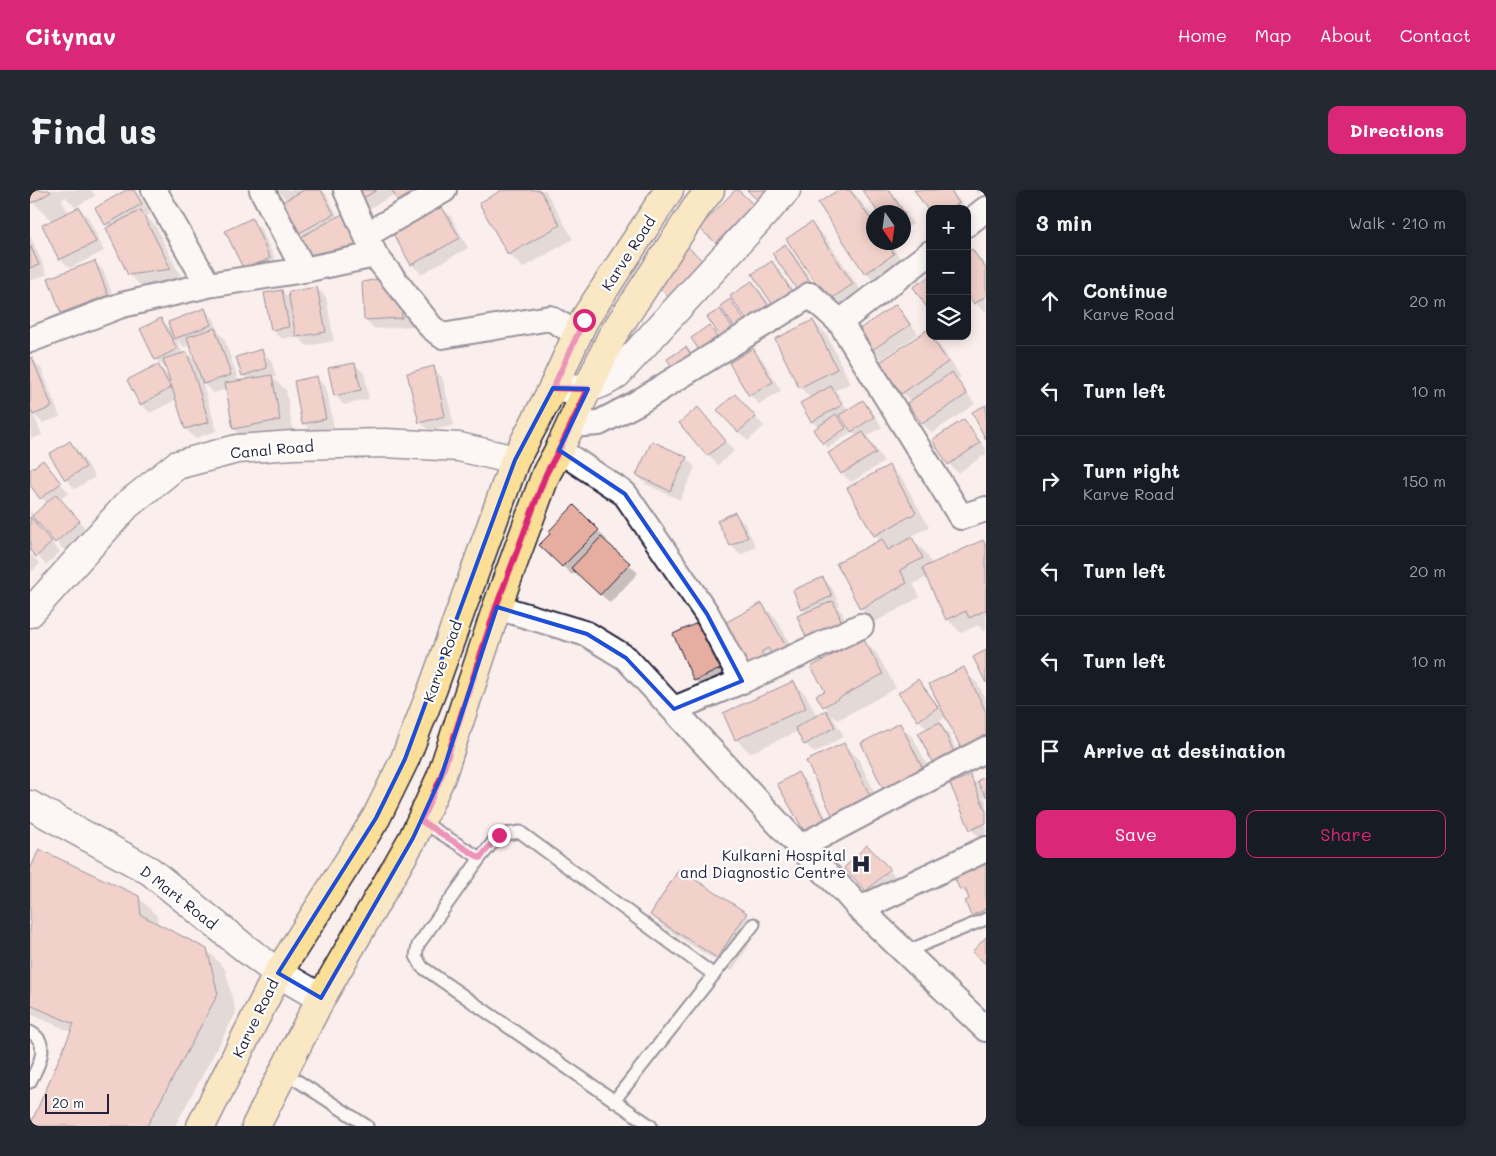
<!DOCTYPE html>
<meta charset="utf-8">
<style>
body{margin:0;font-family:Mali,sans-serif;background:#242831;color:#f1f3f6}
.controls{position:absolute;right:15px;top:15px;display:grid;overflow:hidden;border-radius:10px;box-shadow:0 2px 12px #0003}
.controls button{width:45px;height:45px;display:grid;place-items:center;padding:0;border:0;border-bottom:1px solid #363941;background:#171b24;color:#f1f3f6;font:25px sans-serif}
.compass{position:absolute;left:836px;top:15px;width:45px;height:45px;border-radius:50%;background:#171b24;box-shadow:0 2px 12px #0003;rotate:167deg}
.scale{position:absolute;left:15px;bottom:12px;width:64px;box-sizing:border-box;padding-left:5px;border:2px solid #22223b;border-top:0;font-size:14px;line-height:18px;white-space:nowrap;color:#22223b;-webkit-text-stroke:4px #fff;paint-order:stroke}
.stop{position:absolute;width:15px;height:15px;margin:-11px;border:4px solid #db2777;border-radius:50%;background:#fff}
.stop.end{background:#db2777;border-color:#fff;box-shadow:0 1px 5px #0008}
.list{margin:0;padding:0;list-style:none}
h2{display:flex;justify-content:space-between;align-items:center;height:65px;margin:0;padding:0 20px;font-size:21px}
h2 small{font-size:16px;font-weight:400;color:#9ea1a6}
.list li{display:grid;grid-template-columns:32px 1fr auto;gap:15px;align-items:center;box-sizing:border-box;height:90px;padding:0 20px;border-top:1px solid #363941}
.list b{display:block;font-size:19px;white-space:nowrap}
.list p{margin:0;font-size:16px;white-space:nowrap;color:#9ea1a6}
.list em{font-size:16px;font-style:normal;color:#9ea1a6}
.actions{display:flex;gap:10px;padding:15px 20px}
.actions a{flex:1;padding:11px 0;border:1px solid #db2777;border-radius:10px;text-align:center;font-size:18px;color:#db2777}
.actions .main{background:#db2777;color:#fff}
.icon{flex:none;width:28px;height:28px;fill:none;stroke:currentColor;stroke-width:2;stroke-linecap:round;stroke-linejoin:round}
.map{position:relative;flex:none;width:956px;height:936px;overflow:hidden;border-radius:10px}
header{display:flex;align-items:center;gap:30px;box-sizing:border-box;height:70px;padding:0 25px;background:#db2777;color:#fff}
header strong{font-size:24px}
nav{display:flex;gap:28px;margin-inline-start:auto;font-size:18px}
.intro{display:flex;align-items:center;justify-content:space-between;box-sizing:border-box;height:120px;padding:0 30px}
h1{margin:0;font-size:35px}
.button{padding:12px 22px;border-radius:10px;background:#db2777;color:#fff;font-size:18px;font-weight:700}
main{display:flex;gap:30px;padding:0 30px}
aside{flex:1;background:#171b24;border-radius:10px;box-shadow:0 2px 12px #0003}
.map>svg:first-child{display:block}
.shadow{fill:#0003;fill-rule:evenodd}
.building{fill:#e6ada1;stroke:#22223b}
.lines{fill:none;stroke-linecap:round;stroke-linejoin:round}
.service-casing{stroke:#22223b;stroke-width:15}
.minor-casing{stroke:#22223b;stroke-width:28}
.tertiary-casing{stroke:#22223b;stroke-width:31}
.primary-casing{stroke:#22223b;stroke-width:31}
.service{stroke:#fff;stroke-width:11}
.minor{stroke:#fff;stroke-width:24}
.tertiary{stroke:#fff;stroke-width:28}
.primary{stroke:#fbdf96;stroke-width:28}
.route{stroke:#db2777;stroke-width:6}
.marked{fill:none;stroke:#1d4ed8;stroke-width:4;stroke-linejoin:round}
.labels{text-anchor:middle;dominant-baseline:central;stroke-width:4.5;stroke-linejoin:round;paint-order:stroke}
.street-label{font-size:15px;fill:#22223b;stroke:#fff}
.poi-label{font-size:15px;fill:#22223b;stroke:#fff;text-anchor:end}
</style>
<header>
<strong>Citynav</strong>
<nav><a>Home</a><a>Map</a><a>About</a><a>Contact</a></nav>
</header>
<div class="intro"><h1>Find us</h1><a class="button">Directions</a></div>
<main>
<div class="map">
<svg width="956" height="936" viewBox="0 0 956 936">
<rect width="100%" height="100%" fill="#faefec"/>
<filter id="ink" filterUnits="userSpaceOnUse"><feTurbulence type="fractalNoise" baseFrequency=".02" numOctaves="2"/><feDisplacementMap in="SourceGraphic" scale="10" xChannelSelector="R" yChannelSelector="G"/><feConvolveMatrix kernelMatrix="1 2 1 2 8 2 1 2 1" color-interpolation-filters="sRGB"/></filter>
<g filter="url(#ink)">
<path class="shadow" d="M0,0H61L65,6L45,17L36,7L31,10L39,23L48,18L58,27L74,61L40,78L30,69L22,31L3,12L0,7Z
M99,0H104L111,8L120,24L116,26L125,35L154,93L113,98L99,84L79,37L67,18Z
M248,0H292L296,4L309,28L343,62L289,74L280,64L274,46L270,42L257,11Z
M324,0H411L366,4L338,19L329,10Z
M475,0H515L543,49L493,78L479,64Z
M706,0L731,24L696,61L680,47Z
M810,0H821L830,10L844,29V52H859L877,79L850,97L836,83Z
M834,0H860L883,34L874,40V22H849Z
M886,0H922L935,19H900Z
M944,0H954L948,4Z
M412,18L421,27L438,58L391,84L382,74Z
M221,30L231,39L249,77L215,80Z
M781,34L795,47L836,108L813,124L799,110Z
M0,45L17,84L0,91Z
M755,55L764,64L789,102L778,110Z
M942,60L956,76V121L955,122L945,113Z
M65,72L74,82L86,114L41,131L32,122Z
M742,73L751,82L771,112L753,123Z
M360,88L380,118L381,136L345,139L336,130Z
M722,93L731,102L747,124L727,138L717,128L702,106Z
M287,98L296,107L304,151L277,156L267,146L252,149L242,140L252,101L261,111Z
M866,116L875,125L888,144L852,169L843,159Z
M174,119L184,129L189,143L194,148L209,192L218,191L213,185L231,161L241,170L246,187L243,188L256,200L263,244L218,252L204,239L197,199L183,203L172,192L187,241L165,248L156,239L147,209L120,223L111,214L128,175L140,188L137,177L135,178L126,169L131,129L143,141ZM146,149L154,157L161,155L168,174L157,163L153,164Z
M937,126L941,132L937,134Z
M783,131L797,145L820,193L804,201L810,207L818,221L833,211L842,221L852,237L836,247L842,253L854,272L821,292L812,283L827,247L813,228L811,230L820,243L798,258L794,253L788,237L782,231L772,214L781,209L770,197Z
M901,146L910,156L931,187L927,189L945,214L902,243L893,234L881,212L872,203Z
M723,160L732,169L751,201L729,214L720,205Z
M0,169H1L11,178L30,227L13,233L3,224L12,245L1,249Z
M324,174L334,183L339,209L314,215L305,205Z
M403,178L412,187L424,235L400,241L390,232Z
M286,188L296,197L304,238L283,242L274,233Z
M714,215L734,236L718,251L708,241Z
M677,228L704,261L688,275L651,233Z
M934,231L943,240L956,259V264L928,283L919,274Z
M40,252L49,262L65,287L45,299L36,289L20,264Z
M656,268L665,277L650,310L616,294L607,285Z
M13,272L39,303L30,310L58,341L35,361L9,333L6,335L30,362L16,375L0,358V320L4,326L17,314L0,293V282Z
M859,276L873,290L899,337L880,347L895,362L902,374L953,351L956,355V440L954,441L948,435L931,443L917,429L897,387L883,394L890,407L845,432L831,418L851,351L845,345Z
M544,317L577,350L575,352L608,383L580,413L546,381L542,385L511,355Z
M704,324L714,333L726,357L710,365L701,355L689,332Z
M0,363L10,374L0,383Z
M793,388L802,398L810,416L807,417L812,422L822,446L777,424L772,419Z
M732,414L746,428L770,473L711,478Z
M644,444L706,485L674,499L665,490Z
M833,450L847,464L866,498L808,530L801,525L814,546L785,563L775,554L768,541L720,563L706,549L694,524L763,492L777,506L787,527L798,520L788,506L796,501Z
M933,479L947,493L956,510V573L949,577L935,563L917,526L908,532L918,543L936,579L889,530L870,504L888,490L897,500L911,519Z
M870,535L884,549L910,601L872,620L858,606Z
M814,554L828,568L856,626L820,644Z
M768,584L777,593L807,645L788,656Z
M940,587L951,598L956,587V605L953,599H951L956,611V646L950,648L941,639Z
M837,657L868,689L846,709L816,678Z
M956,670V739L942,725L941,709L931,699Z
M0,684L108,707L127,726L128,735L177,760L195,779L206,823L145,936H0L42,842L0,824Z
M621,724H716L730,738L702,781L635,738Z"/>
<path class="building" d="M0,0H19L21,2L2,13L0,10Z
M96,0H104L112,14L75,35L65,18Z
M274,0H291L304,24L269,43L252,12Z
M322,0H347L328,11Z
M362,0H397L369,14Z
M472,0H510L530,35L478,65L449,13Z
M705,0H708L723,14L686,53L669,38Z
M717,0H737L727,10Z
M808,0H820L844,34V52H856L864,64L835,84L788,13Z
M832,0H859L875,24L874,25V22H848Z
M884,0H920L929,13L921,19H900V23Z
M49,17L66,52L29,70L12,35Z
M412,17L430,48L381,75L363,44Z
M111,20L141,79L98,85L76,38Z
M318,21L335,53L279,65L269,48Z
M222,28L240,68L214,80L195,41Z
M781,32L823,94L798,111L756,49Z
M755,54L781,93L768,101L742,63Z
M0,55L9,75L0,78Z
M658,57L676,74L642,110L623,93Z
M942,59L956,79V106L944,114L937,103V62Z
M65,71L78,105L31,123L18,88Z
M742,71L762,102L743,115L722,84Z
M900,86V122L883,97Z
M360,87L371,107L372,128L334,130L332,92Z
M722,91L738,115L716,129L700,106Z
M287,97L296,142L266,147L258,102Z
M252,100L259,137L241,140L234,103Z
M700,109L716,133L706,140L690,116Z
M866,114L880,135L842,160L828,140Z
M175,118L181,135L144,149L138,132Z
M690,119L704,140L691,148L677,127Z
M131,128L147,159L125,170L110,139Z
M783,130L807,179L769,198L745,149Z
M679,135L689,150L671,163L661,148Z
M185,138L201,185L173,194L157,147Z
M897,140L918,172L871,204L850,172Z
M656,157L664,169L645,182L637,169Z
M723,158L743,192L719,206L699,173Z
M232,159L237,178L212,186L206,167Z
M157,162L179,232L155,239L133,169Z
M2,167L22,217L3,225L0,218V168Z
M325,173L331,200L304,206L298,178Z
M128,174L141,198L110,215L97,190Z
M404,176L415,226L389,233L377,183Z
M922,182L937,204L892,234L877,213Z
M242,185L250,230L203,239L195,193Z
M287,186L296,229L272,234L264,191Z
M801,196L812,215L781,232L770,213Z
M705,204L726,227L708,242L687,220Z
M833,210L844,227L821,242L809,225Z
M956,215V250L942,222Z
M668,217L696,251L677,266L649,233Z
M806,224L816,238L793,254L783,240Z
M934,229L950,253L918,275L902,250Z
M833,242L846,263L811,284L798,263Z
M40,251L56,277L35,290L19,264Z
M622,251L657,267L640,301L606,285Z
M13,270L31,293L10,309L0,295V280Z
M859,275L886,323L844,346L817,298Z
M26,304L50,331L25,353L2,326Z
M544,315L569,340L532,377L509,355L521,343L519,341Z
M705,322L718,347L700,356L687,331Z
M0,327L22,352L6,367L0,360Z
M571,347L600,373L570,405L541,378Z
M882,347L893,368L870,380L877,393L830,419L806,373L852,349L858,360Z
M953,350L956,356V420L939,428L936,421L916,430L892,378Z
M793,387L802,406L771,420L763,400Z
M803,411L814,437L778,452L767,426Z
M732,413L757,458L743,466L738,458L731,462L734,466L710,479L687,437Z
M676,429L697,476L664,491L643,444Z
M833,448L853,484L793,517L786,505L795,501L781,477Z
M956,460V493L943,467Z
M934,477L956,522V553L934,564L899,494Z
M888,489L908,517L888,531L868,503Z
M764,491L776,518L705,550L693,523Z
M796,520L805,537L774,555L765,538Z
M910,532L927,569L906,580L888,543Z
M870,533L897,587L857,607L831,553Z
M814,553L843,612L805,631L776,571Z
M768,582L799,636L778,648L747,594Z
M940,585L956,621V633L940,640L920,594Z
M956,586V607L947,591Z
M837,655L860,679L836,701L814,678Z
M9,659L109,706L111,725L177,759L188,804L117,936H0L44,834L0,815V680Z
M956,672V719L941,726L935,711L939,709L935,698L930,700L921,680Z
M649,679L717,723L687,768L620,725Z
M956,747V774L942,762Z"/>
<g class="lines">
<defs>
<path id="service" d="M391,631L450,668L388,755L386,766L392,777L621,936
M450,668L469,645L490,642L684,785
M875,762L956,729
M0,842C22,853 8,877 0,892
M254,882L337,936
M584,911L724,734"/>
<path id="minor" d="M124,0L178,95
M232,0L274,80
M316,0L345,65L401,137L412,146L520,128L547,144
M937,34L956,19
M336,45L414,0
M810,132L900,63
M0,150L92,115L178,95L274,80L345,65
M541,235L569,233L607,213L780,105L810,132L931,327L956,319
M529,260L595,304L677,424L712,491
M467,417L557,444L596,468L770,657L815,702L830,719L956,839
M644,519L712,491L831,436
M770,657L956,559
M830,719L956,659"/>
<path id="tertiary" d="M523,198C550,199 564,201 587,184L756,0
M0,423L97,315L147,275L207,259L263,255L355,253L429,257L485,270
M0,615L120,681L216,759L248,783L291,808"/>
<path id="primary" d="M171,936L248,783L346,628L375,569L403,498L485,270L523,198L554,130L639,0
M226,936L291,808L383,648L411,587L467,417L516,284L529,260L582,146L666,18L680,0"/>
</defs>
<use href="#service" class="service-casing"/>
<use href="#minor" class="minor-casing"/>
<use href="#tertiary" class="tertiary-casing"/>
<use href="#primary" class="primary-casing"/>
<use href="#service" class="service"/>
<use href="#minor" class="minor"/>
<use href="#tertiary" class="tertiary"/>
<use href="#primary" class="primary"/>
</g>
</g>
<g class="lines" filter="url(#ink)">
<path class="route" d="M469,645L450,668L391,631L411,587L466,417L516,284L529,260L558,199L523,198L554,130"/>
</g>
<path d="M0 0H956V936H0ZM523,198L558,199L529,260L595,304L677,424L712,491L644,519L596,468L557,444L467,417L411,587L383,648L291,808L248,783L346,628L375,569L485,270Z" fill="#faefec" fill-opacity=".55" fill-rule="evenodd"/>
<path class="marked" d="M523,198L558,199L529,260L595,304L677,424L712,491L644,519L596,468L557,444L467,417L411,587L383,648L291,808L248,783L346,628L375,569L485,270Z"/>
<defs>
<symbol id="hospital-bare" viewBox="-9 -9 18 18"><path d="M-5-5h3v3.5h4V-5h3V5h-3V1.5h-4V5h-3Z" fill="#22223b" stroke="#fff" stroke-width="2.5" paint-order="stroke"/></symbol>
</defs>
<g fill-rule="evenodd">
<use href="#hospital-bare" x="817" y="660" width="28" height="28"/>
</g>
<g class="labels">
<g class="street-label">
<text transform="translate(598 63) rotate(-57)">Karve Road</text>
<text transform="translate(242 259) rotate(-5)">Canal Road</text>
<text transform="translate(412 471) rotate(-70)">Karve Road</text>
<text transform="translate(149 707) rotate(38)">D Mart Road</text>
<text transform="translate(225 828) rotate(-64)">Karve Road</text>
</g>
<g class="poi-label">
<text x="816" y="665">Kulkarni Hospital<tspan x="816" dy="17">and Diagnostic Centre</tspan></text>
</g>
</g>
</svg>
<div class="controls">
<button>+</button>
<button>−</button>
<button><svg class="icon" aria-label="layers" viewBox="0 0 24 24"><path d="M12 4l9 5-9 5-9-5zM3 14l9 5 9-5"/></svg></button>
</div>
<svg class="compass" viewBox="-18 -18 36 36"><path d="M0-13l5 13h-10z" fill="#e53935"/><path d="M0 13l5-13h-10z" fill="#9ea1a6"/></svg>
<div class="scale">20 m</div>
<div class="stop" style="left:554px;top:130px"></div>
<div class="stop end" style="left:469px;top:645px"></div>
</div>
<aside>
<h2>3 min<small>Walk · 210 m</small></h2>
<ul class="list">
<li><svg class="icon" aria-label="ahead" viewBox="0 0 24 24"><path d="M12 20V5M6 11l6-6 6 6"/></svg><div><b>Continue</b><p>Karve Road</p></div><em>20 m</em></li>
<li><svg class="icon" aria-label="left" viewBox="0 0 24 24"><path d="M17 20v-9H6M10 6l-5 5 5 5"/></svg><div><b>Turn left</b></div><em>10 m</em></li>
<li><svg class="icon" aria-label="right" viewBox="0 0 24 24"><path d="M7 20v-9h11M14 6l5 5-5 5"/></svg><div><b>Turn right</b><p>Karve Road</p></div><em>150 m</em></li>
<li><svg class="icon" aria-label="left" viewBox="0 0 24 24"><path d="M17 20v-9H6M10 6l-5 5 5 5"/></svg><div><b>Turn left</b></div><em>20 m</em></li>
<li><svg class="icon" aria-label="left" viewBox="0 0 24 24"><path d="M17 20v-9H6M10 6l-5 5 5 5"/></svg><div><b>Turn left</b></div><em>10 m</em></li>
<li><svg class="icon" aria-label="arrive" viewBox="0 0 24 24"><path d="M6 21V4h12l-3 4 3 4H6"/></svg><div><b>Arrive at destination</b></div></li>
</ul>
<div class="actions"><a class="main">Save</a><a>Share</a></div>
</aside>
</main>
